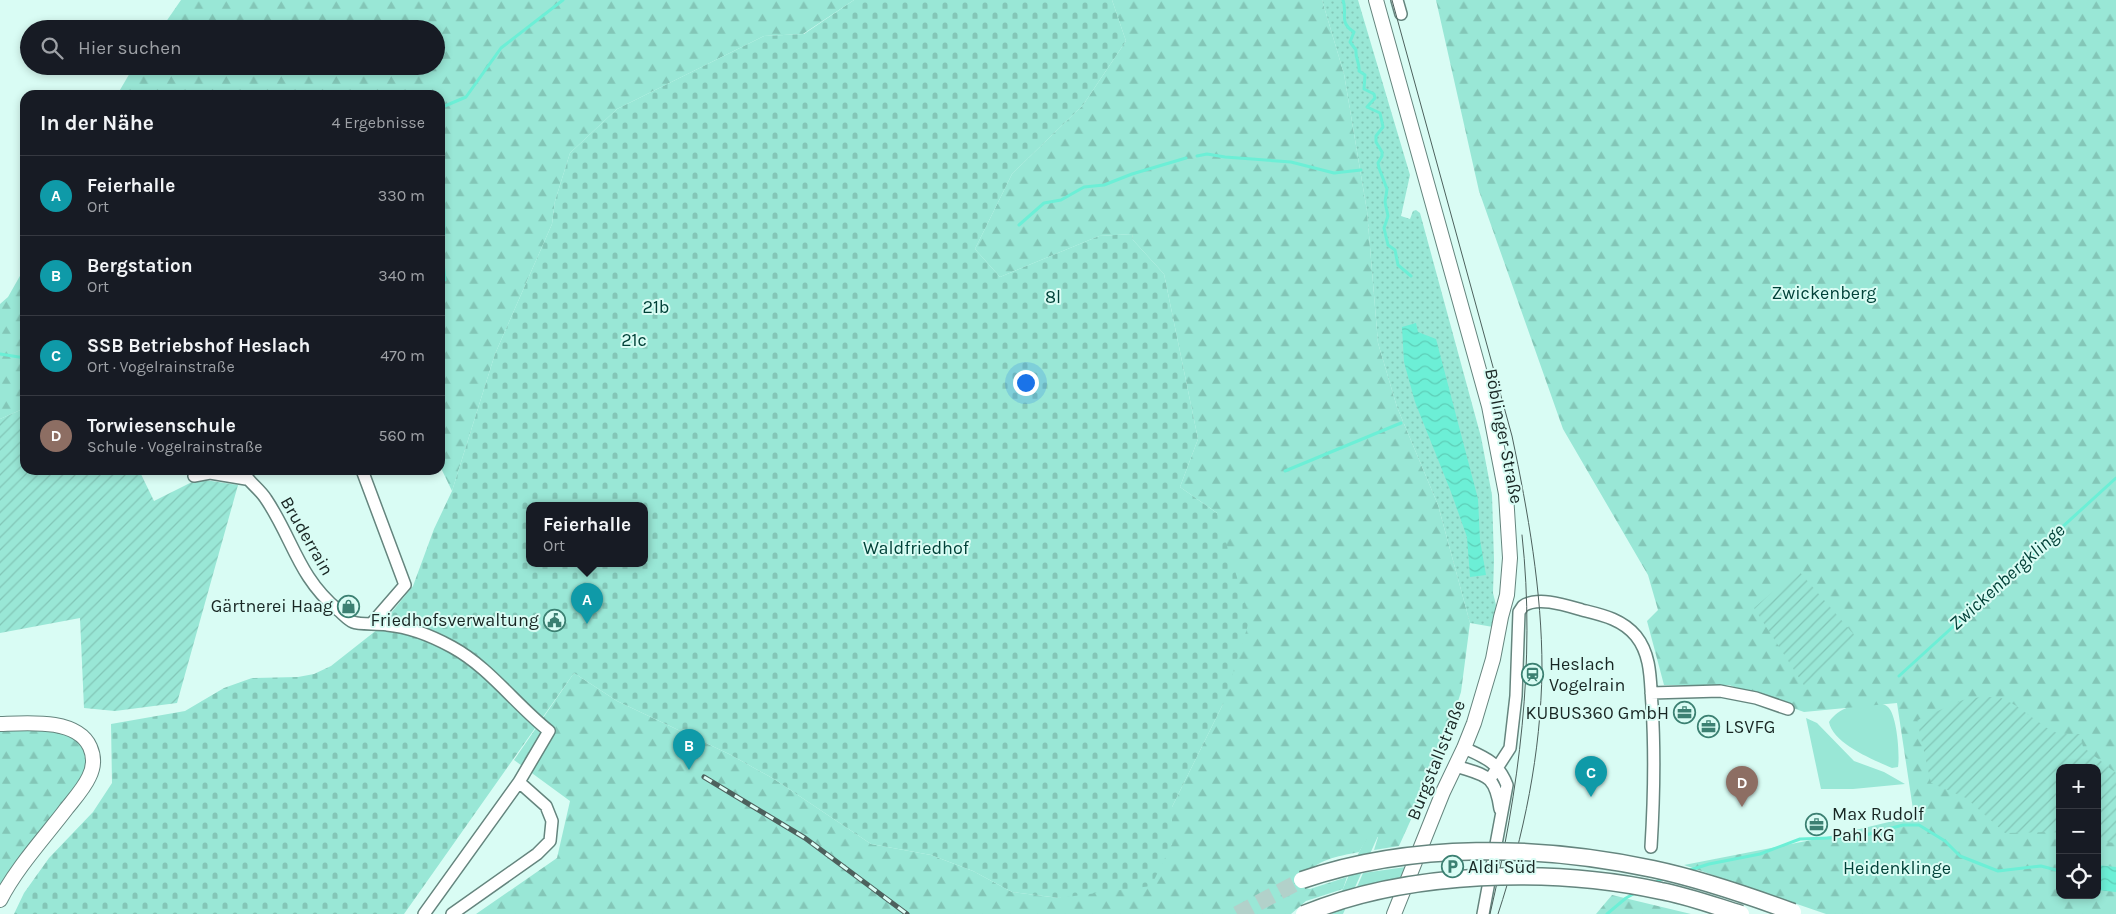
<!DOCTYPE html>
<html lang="de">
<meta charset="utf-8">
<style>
body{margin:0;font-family:Karla,sans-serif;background:#242831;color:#f1f3f6}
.controls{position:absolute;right:15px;bottom:15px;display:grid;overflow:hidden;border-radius:10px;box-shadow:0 2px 8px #0003}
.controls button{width:45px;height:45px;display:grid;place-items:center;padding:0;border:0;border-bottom:1px solid #363941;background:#171b24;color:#f1f3f6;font:25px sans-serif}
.you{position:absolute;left:1025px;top:382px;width:18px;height:18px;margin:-12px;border:4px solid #fff;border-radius:50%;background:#1a73e8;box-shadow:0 0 0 8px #1a73e833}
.badge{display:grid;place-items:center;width:32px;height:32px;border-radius:50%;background:#3c8072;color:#fff;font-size:16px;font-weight:700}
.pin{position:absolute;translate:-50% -41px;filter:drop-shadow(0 1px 2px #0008)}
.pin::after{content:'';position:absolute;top:26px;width:18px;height:15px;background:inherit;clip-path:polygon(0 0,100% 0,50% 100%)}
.popup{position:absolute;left:526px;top:502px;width:122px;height:65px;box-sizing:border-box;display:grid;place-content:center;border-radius:10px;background:#171b24;filter:drop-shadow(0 1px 4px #0005);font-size:16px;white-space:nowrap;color:#9ea1a6}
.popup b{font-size:19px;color:#f1f3f6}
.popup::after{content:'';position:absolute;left:50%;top:100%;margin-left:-10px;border:10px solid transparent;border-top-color:#171b24}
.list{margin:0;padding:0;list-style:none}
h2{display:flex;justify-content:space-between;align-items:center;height:65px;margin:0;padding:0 20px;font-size:21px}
h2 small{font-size:16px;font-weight:400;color:#9ea1a6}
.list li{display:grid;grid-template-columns:32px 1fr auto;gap:15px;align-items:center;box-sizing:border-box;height:80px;padding:0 20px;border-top:1px solid #363941}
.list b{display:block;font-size:19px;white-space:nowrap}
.list p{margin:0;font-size:16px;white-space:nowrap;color:#9ea1a6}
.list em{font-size:16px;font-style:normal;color:#9ea1a6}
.icon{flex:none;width:28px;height:28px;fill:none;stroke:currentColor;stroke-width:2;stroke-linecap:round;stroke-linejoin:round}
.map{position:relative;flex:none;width:2116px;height:914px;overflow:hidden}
.search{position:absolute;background:#171b24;box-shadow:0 2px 8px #0003;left:20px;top:20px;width:425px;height:55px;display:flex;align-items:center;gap:12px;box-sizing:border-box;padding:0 18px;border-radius:28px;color:#9ea1a6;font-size:19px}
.panel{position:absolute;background:#171b24;box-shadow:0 2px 8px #0003;left:20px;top:90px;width:425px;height:385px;border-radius:15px}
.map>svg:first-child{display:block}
.grass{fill:#99e7d6}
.forest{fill:url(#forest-firs);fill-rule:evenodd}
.cemetery{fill:url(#cemetery-stones);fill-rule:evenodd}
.park{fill:url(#park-dots)}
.garden{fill:url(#garden-furrows)}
.water{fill:url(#water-waves)}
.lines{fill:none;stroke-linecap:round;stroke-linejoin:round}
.stream{stroke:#6cefd6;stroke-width:3}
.highway-tunnel{stroke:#b2d1ca;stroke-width:16;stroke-dasharray:16 8;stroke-linecap:butt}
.minor-casing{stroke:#65857e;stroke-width:14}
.major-casing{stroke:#65857e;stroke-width:16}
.minor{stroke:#fff;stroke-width:11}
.major{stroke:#fff;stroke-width:14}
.tram{stroke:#4d615d;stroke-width:1}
.rail-casing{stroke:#4d615d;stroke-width:5}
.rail{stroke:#d9fcf4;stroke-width:3;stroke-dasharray:9;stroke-linecap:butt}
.highway-bridge-casing{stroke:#65857e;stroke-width:19;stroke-linecap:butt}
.highway-bridge{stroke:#fff;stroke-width:16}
.labels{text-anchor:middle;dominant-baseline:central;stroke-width:4;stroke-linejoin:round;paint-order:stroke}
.park-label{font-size:18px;fill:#014138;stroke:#d9fcf4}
.street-label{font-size:18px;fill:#182623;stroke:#d9fcf4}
.poi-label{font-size:18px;fill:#182623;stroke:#d9fcf4;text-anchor:start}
.water-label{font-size:19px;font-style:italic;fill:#034239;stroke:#d9fcf4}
</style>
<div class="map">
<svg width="2116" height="914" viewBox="0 0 2116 914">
<defs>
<pattern id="forest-firs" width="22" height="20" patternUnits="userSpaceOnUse" patternTransform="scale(1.25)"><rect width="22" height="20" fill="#99e7d6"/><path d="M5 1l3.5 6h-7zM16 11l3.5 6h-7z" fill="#83c6b7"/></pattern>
<pattern id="cemetery-stones" width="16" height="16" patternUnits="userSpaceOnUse" patternTransform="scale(1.25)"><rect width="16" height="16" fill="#99e7d6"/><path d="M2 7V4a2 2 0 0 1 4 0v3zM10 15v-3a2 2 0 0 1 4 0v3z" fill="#83c6b7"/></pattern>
<pattern id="park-dots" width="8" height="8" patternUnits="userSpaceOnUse" patternTransform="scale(1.25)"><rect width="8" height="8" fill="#99e7d6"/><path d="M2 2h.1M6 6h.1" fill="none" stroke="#83c6b7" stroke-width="1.8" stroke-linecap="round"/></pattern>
<pattern id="garden-furrows" width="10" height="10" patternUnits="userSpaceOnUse" patternTransform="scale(1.25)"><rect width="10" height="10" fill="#99e7d6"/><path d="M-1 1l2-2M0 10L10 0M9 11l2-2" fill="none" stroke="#83c6b7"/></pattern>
<pattern id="water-waves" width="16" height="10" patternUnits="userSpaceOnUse" patternTransform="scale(1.25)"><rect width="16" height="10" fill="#6cefd6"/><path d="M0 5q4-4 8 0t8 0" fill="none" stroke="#5dcdb7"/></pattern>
</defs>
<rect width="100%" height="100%" fill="#d9fcf4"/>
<path class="grass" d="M1873,701C1878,703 1885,704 1888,707C1897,715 1900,755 1898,767L1892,768C1874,760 1833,744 1829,722C1839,707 1857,704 1873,701Z
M1806,718L1817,723L1854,761L1884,772L1905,784L1853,789H1821Z
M1378,836L1343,914H1332L1359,852L1367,837Z
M1406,867L1402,877L1357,887L1363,873Z"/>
<path class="forest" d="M181,0H854L803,34L764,36L617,109L570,153L555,201L552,224L495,354L452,491L440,466V95H117L134,66H436V29H161Z
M1112,0H1322L1344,74L1367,211L1378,343L1397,407L1438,505L1470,623L1461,692L1442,751L1399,846L1374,850L1378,837H1368L1359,852C1335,857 1320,859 1302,876L1303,887L1310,889L1347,877L1343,889L1306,901L1291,914H476L557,858L570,801L514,760L574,673L617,701L729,754L774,779L871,844L931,855L973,871L1012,892L1059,898L1172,844V807L1223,704L1217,513L1180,487L1198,439L1164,274L1133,240L1132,234L1099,236L1000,277L975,249L1012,174L1083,105L1126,41Z
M1436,0H2116V914H1826L1684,865L1822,838L1914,816L1897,703L1804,712L1729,685H1664L1647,621L1658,610L1648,575L1563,429L1479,191ZM2060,768H2097V895H2060Z
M25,267V408L0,419V304L8,297Z
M0,724L72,729L93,764L0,900Z
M1612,895L1691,914H1596Z"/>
<path class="cemetery" d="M854,0H1112L1126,41L1083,105L1012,174L975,249L1000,277L1099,236L1132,234L1133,240L1164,274L1198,439L1180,487L1217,513L1250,619L1223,704L1172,807V844L1151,886L1059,898L1012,892L973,871L931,855L871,844L774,779L729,754L617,701L574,673L404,914H14L24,893L49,858L93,812L112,783L111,724L185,711L224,688L252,678L298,677L314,674L331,666L378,629L413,586L434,529L452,491L495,354L552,224L555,201L570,153L617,109L764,36L804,34ZM530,505H644V563H530Z"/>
<path class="park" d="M1322,0H1358L1410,175L1401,216L1410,219L1413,211L1416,210L1420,213L1481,437L1492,495L1494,560L1493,593L1496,605L1493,627L1470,623L1438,505L1397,407L1378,343L1367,211L1344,74Z"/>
<path class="garden" d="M25,408V470H139L154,501L198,479L238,485L177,703L115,711L84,708L80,618L0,633V419Z
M1798,570L1856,637L1807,690L1754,608Z
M1981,697H1999L2015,705L2047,728L2059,734H2080L2083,747L2116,773V843L2097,841V768H2060V833L2052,832L2005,833L1966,798L1931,783L1917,720L1963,700Z"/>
<path class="water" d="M1416,323L1418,332L1436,339L1478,499L1480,540L1486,575L1470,577L1467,537L1451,492L1415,402L1404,362L1402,327Z
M2097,865L2116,867V892L2097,890Z"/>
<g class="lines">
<path class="stream" d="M1343,0C1348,14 1338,22 1354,32L1350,42L1356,50C1355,58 1360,63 1359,71L1365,75L1364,89L1374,94L1375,98L1367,107L1380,113L1383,127L1376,136V142L1382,152V156L1378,163L1379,168L1387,189L1385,202L1388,216L1384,228L1388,245L1395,250L1398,265L1411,276
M440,108L466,97L501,48L563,0
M443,118L444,234
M1197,156L1207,154L1225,157L1291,162L1334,173L1361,170
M1019,225L1044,203L1061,200L1084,187L1104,185L1132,174L1186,158
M442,251L445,280
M0,354L25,358
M1285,471L1401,423
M1899,676L2116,478
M1687,871L1709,864L1760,854L1800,839L1858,837L1903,825H1919L1945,841L1960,856L1998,871L2041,866L2060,871
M1652,884L1664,878
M1607,914L1626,898L1635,893"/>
<path class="highway-tunnel" d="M1237,914L1302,880"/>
<defs>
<path id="minor" d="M1397,0L1401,14
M242,470C248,482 259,488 266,499C293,539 298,577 338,610C342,613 348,620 353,622C360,625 378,623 387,625C409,627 432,636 452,647C489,667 516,705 549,731L519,782L424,914
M362,470L405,585L372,623
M194,476L210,473L246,479
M1651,693L1720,691L1756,698L1788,709
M1464,748C1486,758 1498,762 1507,785L1483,914
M1456,766C1486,776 1495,774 1500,809
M1490,779L1510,748L1516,696L1519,612L1523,606C1538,596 1565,605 1582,610C1602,615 1622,619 1636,636C1652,656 1650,682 1652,705C1655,753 1654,799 1651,847
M452,914L537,854L550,841L552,821L546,806L519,782"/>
<path id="major" d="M1376,0L1489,406L1506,494L1510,558L1507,595L1501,617L1493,659L1474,723L1464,748L1443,792L1394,914
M0,724C27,723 77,718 90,747C94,756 94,767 89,777C84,788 75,798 67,808C45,837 17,867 0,900"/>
</defs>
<use href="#minor" class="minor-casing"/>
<use href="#major" class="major-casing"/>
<use href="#minor" class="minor"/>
<use href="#major" class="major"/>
<path class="tram" d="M1392,0L1512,436C1528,512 1542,591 1542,669C1541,753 1524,835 1498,914
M1490,914C1519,790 1536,662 1522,535"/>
<defs>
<path id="rail" d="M704,777L805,838L907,914"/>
</defs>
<use href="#rail" class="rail-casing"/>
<use href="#rail" class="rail"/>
<defs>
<path id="highway-bridge" d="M1302,880C1413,842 1539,845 1653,869C1700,879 1747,895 1793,912
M1304,914C1408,871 1551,867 1661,891C1688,896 1715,906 1741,914"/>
</defs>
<use href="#highway-bridge" class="highway-bridge-casing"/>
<use href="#highway-bridge" class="highway-bridge"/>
</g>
<defs>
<symbol id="shop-ring" viewBox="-11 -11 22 22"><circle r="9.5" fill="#d9fcf4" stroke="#3c8072" stroke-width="1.5"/><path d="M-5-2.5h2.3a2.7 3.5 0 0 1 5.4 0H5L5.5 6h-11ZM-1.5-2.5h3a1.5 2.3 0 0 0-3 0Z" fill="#3c8072"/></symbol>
<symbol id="civic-ring" viewBox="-11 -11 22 22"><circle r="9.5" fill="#d9fcf4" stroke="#3c8072" stroke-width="1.5"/><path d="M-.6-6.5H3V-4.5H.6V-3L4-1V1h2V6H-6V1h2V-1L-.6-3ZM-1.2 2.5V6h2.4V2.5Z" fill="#3c8072"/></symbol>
<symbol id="station-ring" viewBox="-11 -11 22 22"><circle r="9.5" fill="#d9fcf4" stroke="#3c8072" stroke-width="1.5"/><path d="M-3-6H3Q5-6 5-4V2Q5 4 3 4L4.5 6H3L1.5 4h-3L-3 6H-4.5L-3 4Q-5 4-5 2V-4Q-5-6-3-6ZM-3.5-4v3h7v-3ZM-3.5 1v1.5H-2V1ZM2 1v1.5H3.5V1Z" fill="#3c8072"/></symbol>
<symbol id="office-ring" viewBox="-11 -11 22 22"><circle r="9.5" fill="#d9fcf4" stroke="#3c8072" stroke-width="1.5"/><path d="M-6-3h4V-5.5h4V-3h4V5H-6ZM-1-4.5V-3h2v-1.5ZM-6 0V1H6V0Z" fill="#3c8072"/></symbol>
<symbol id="parking-ring" viewBox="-11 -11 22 22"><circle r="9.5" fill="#d9fcf4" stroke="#3c8072" stroke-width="1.5"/><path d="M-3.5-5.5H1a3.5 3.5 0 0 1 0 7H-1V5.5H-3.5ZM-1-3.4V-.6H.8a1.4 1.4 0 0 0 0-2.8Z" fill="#3c8072"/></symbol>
</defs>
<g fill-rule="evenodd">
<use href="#shop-ring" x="336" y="594" width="25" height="25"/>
<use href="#civic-ring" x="542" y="608" width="25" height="25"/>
<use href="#station-ring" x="1520" y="662" width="25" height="25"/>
<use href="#office-ring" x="1672" y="700" width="25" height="25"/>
<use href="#office-ring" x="1696" y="714" width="25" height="25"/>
<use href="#office-ring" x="1804" y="812" width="25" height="25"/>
<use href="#parking-ring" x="1440" y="854" width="25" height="25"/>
</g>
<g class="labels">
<g class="park-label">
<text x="1824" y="293">Zwickenberg</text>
<text x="1053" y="297">8l</text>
<text x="656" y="307">21b</text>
<text x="634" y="340">21c</text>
<text x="916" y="548">Waldfriedhof</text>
<text x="1897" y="868">Heidenklinge</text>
</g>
<g class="street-label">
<text transform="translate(1504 436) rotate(79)">Böblinger Straße</text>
<text transform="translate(307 536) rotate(60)">Bruderrain</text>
<text transform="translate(1436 760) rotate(-68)">Burgstallstraße</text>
</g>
<g class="poi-label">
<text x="333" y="606" text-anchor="end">Gärtnerei Haag</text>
<text x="539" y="620" text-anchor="end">Friedhofsverwaltung</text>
<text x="1549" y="664">Heslach<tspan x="1549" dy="21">Vogelrain</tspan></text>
<text x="1669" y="713" text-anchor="end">KUBUS360 GmbH</text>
<text x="1725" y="727">LSVFG</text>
<text x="1832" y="814">Max Rudolf<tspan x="1832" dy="21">Pahl KG</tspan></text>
<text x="1468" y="867">Aldi Süd</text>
</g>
<g class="water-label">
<text transform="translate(2007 577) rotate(-42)">Zwickenbergklinge</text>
</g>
</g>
</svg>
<div class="controls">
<button>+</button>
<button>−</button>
<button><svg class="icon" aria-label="locate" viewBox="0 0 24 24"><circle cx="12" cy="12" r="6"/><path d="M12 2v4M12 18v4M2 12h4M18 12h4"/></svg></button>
</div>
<div class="you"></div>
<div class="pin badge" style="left:587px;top:624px;background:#0f9aa8">A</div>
<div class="popup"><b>Feierhalle</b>Ort</div>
<div class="pin badge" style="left:689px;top:770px;background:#0f9aa8">B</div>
<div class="pin badge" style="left:1591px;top:797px;background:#0f9aa8">C</div>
<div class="pin badge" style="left:1742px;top:807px;background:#8d6e63">D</div>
<div class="search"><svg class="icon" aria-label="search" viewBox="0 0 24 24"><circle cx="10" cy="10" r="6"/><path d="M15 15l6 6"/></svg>Hier suchen</div>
<section class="panel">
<h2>In der Nähe<small>4 Ergebnisse</small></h2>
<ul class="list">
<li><span class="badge" style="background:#0f9aa8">A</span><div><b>Feierhalle</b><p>Ort</p></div><em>330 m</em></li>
<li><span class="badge" style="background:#0f9aa8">B</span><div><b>Bergstation</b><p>Ort</p></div><em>340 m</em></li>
<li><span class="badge" style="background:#0f9aa8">C</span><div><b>SSB Betriebshof Heslach</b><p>Ort · Vogelrainstraße</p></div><em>470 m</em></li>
<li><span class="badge" style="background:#8d6e63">D</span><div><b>Torwiesenschule</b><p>Schule · Vogelrainstraße</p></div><em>560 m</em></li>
</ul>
</section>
</div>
